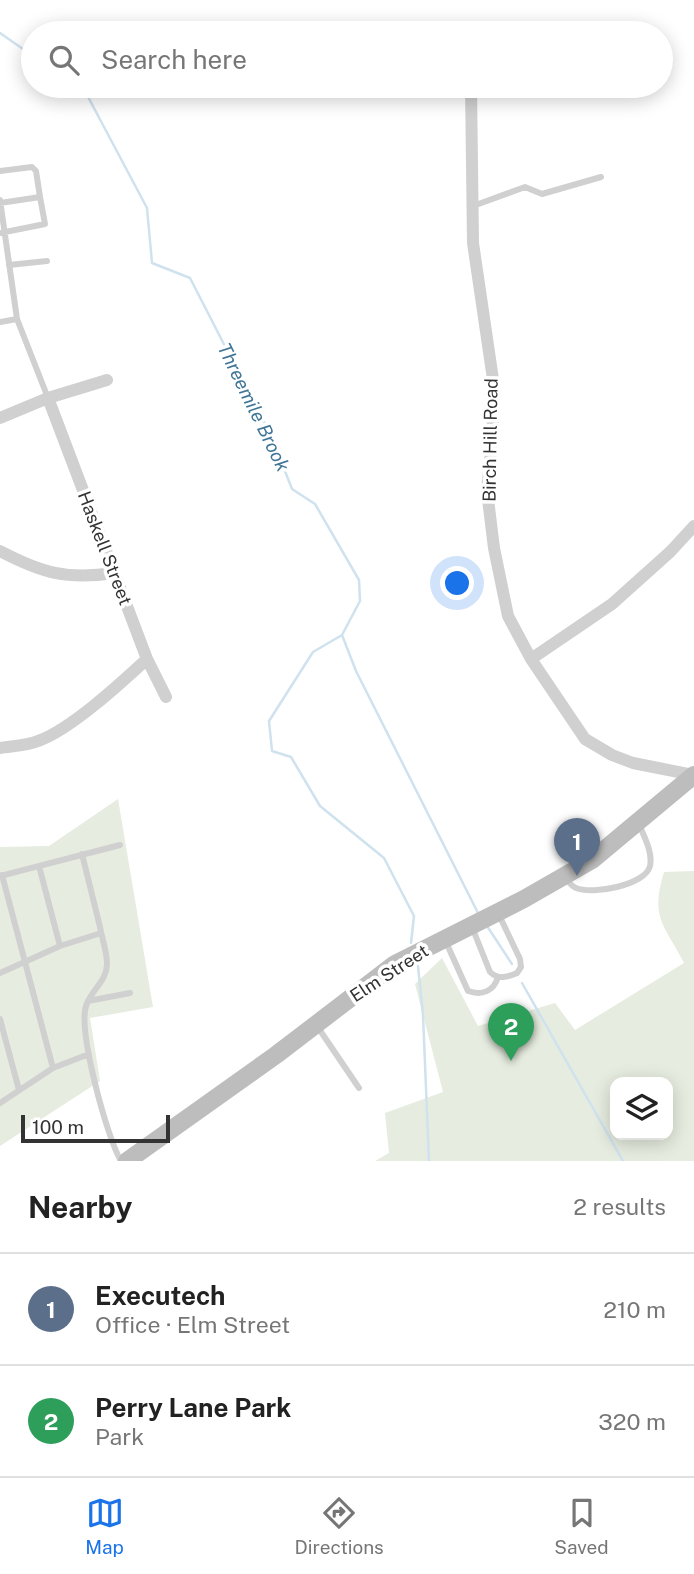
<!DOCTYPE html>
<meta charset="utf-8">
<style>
body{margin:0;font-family:"Public Sans",sans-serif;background:#f2f2f2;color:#222}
.controls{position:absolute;right:21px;bottom:21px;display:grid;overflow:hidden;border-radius:14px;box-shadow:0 4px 18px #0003}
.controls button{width:63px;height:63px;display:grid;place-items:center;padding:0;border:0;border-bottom:2px solid #e0e0e0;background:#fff;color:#222;font:35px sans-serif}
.scale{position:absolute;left:21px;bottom:18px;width:149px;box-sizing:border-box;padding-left:7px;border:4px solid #333;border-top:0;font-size:19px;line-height:24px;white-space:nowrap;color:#333;-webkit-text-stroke:5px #fff;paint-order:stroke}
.you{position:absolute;left:458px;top:584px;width:24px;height:24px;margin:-18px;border:5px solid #fff;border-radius:50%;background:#1a73e8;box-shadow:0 0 0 10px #1a73e833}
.badge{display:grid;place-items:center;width:46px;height:46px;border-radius:50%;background:#1a73e8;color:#fff;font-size:23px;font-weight:700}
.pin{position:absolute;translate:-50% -58px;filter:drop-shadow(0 2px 4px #0008)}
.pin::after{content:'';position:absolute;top:37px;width:24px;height:21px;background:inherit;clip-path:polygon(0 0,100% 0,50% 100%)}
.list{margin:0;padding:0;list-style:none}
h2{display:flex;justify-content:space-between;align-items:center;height:91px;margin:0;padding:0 28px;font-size:30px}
h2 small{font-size:23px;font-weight:400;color:#767676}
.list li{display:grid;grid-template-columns:46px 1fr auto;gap:21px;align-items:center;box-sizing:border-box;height:112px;padding:0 28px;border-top:2px solid #e0e0e0}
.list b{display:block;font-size:26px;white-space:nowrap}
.list p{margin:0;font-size:23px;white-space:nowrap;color:#767676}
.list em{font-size:23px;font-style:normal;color:#767676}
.icon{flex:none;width:38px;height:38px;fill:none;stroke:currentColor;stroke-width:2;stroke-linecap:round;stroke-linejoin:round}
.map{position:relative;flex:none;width:694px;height:1161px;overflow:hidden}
.search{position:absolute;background:#fff;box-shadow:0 4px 18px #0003;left:21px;right:21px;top:21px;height:77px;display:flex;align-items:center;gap:18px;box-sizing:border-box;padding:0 24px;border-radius:38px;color:#767676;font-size:26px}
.sheet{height:315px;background:#fff}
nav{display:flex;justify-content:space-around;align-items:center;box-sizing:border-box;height:98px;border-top:2px solid #e0e0e0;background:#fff;font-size:19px;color:#767676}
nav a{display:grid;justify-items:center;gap:4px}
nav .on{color:#1a73e8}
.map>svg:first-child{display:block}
.green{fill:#e6ecdf;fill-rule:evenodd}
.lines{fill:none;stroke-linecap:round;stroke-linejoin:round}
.stream{stroke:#cfe2ee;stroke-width:2.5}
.lane{stroke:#d0d0d0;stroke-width:6}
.street{stroke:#d0d0d0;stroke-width:12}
.secondary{stroke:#bdbdbd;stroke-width:18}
.labels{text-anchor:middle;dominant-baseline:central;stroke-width:7;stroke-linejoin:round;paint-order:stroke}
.street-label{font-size:18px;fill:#333;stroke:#fff}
.water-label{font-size:19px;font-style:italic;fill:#3f7597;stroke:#fff}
</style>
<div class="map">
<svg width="694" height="1161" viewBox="0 0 694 1161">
<rect width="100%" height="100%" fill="#fff"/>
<path class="green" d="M118,799L153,1007L90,1018L100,1081L0,1146V847L49,846Z
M694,871V1161H375L389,1153L385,1113L443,1092L415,984L442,958L478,1026L555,1003L575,1030L684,963C664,924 650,919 664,872ZM668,1082V1135H615V1082Z"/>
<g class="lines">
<path class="stream" d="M0,33L33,56
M75,86L86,93L147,208L152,263L190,278L272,438L292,489L315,504L359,580L360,601L342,635L356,671L479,915
M342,635L313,652L269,721L272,751L291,757L320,806L384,858L414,916L411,943
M487,926L512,964
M418,966L423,1015L429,1161
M522,983L623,1161"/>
<path class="lane" d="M0,171L32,167L36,171L40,197
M0,200L17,319L48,398
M473,206L525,187L542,194L601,177
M0,233L45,224L40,197L0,203
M9,265L47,261
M0,322L17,319
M82,854C88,878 94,903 100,927C102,939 107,951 107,964C107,981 91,990 86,1006C78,1031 107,1138 121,1161
M39,866L60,946
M2,875L53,1068
M0,876L120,845
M564,877C568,881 571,886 576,888C593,895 646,885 650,866C653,852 644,837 639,824
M472,927L490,972C498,980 508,977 517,973L521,967L520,959L499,915
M446,942L468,991C482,996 494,991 498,977
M0,973L60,946L101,933
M88,1001L130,993
M0,1019L19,1090
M317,1026L359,1088
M0,1103L53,1068L89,1054"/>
<path class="street" d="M471,86L473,243L494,386L492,442L487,491L494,548L508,616L531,659L585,739L612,755L633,763L694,775
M48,398L147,659L166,697
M0,418L48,398L107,380
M0,551C42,573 67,580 114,573
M531,659L612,604L670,552L694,526
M0,748C12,746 26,746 38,741C70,730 121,683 147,659"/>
<path class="secondary" d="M127,1161L276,1055L395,964L524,899L592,860L694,775"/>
</g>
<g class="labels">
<g class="street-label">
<text transform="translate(490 440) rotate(-89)">Birch Hill Road</text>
<text transform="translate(105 548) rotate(69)">Haskell Street</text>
<text transform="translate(389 973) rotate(-33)">Elm Street</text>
</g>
<g class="water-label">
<text transform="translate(254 407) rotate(64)">Threemile Brook</text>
</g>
</g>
</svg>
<div class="controls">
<button><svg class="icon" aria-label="layers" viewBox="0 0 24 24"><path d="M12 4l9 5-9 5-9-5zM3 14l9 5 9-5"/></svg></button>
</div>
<div class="scale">100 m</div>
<div class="you"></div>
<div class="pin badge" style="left:577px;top:876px;background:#5c6f8a">1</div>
<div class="pin badge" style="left:511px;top:1061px;background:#2e9e5b">2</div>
<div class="search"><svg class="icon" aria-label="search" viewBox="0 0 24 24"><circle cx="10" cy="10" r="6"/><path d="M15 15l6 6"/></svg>Search here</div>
</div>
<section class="sheet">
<h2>Nearby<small>2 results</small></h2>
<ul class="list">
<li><span class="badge" style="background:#5c6f8a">1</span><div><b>Executech</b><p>Office · Elm Street</p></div><em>210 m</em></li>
<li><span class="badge" style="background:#2e9e5b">2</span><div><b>Perry Lane Park</b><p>Park</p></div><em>320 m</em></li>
</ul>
</section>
<nav>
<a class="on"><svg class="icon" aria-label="map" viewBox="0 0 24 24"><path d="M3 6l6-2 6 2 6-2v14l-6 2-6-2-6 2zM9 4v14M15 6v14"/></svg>Map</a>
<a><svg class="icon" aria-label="directions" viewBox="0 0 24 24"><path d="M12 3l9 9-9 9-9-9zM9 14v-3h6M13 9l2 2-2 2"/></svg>Directions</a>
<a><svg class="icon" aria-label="saved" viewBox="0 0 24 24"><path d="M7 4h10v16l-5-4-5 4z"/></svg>Saved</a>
</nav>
